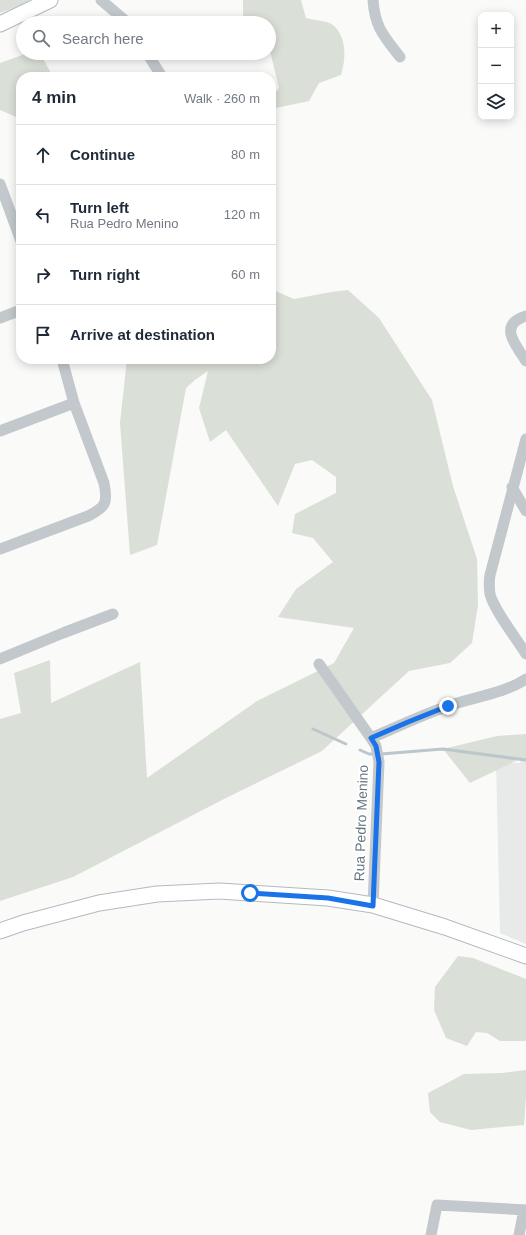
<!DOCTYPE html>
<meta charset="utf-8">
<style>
body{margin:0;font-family:Helvetica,sans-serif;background:#f6f6f7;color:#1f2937}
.controls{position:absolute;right:12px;top:12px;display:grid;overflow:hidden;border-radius:8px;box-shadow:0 2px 10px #0003}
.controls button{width:36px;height:36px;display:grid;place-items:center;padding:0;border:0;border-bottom:1px solid #e0e1e3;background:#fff;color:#1f2937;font:20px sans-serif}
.stop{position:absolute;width:12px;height:12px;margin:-9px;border:3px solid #1a73e8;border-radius:50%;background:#fff}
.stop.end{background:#1a73e8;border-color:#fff;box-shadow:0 1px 4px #0008}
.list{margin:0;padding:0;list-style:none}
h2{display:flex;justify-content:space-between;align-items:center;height:52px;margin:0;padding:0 16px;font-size:17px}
h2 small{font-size:13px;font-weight:400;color:#747a83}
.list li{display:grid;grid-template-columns:26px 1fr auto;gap:12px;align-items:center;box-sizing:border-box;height:60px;padding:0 16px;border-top:1px solid #e0e1e3}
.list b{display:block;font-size:15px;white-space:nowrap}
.list p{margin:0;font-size:13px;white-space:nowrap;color:#747a83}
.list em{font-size:13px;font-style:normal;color:#747a83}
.icon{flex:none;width:22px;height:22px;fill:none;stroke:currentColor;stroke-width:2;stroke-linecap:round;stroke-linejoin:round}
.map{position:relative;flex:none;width:526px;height:1235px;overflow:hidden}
.search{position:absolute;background:#fff;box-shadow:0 2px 10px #0003;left:16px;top:16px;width:260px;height:44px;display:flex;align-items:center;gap:10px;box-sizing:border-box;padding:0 14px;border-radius:22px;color:#747a83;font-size:15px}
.panel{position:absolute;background:#fff;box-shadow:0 2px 10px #0003;left:16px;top:72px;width:260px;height:292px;border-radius:16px}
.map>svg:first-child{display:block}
.built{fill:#e8e9e9}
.green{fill:#dadfd7}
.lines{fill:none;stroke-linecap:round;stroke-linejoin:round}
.stream{stroke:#bbc7cb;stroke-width:3}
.secondary-casing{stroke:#b3babf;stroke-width:17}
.street{stroke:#c3c8cc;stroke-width:11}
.secondary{stroke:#fff;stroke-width:15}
.route{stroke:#1a73e8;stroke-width:5}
.labels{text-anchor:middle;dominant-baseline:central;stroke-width:4;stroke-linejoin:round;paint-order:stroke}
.street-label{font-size:14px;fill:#657683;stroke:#fff}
</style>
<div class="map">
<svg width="526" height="1235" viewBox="0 0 526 1235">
<rect width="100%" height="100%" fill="#fafaf8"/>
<path class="built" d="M522,758L526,760V944L500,933L496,762L520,763Z"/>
<path class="green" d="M0,0H28L30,2L0,13Z
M243,0H301L306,18C312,20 329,21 333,25C347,37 346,59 341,75L319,83L309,101L271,109V99L279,88L269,47V23H250L243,15Z
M28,53H40L53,77H21V119L0,110V63Z
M271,289L294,299L331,292L348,290L379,318L432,400L453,486L477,559L478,605L472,643L450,663L409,671L322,751L224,799L73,877L0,901V719L21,713L14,673L50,660L51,703L140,662L147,778L257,701L334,663L354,628L278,617L296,589L333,562L313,538L292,533L295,514L336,493V477L312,460L295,464L278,506L226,430L210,442L199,408L208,371L195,380L186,388L157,545L130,555L120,423L127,359H271Z
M526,734V759L522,758L470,783L443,749L497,736Z
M458,956L473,958L526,979V1041H500L487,1033L476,1032L467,1046L446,1038L434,1010L435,987Z
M526,1070V1097L524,1125L471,1130L440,1122L430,1112L428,1093L464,1074L502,1073Z"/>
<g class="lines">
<path class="stream" d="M313,729L346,744
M360,750L369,754H375
M381,754L443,749L526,760"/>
<defs>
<path id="secondary" d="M0,24L50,0
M0,931L23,923L99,903L157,894L219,891L328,898L373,905L445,927L526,956"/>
</defs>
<use href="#secondary" class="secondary-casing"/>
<path class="street" d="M101,0L128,23
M373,0C375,28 384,36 400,57
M147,53L162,77
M0,184L21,241
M526,316C497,325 516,345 526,361
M0,318L21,310
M0,431L74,403
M526,439L490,575C489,581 489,587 490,594C494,610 516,638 526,654
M512,487L526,511
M0,549L88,516C106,507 108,503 104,483L74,403L62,359
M0,659L63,633L113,614
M319,664L371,738L376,746L379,762L373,905
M371,738C397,727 422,715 448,706C473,697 503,694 526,679
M431,1235L437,1205L526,1210
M519,1235L524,1210"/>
<use href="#secondary" class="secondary"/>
</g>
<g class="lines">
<path class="route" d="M250,893L328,898L373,906L379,762L376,746L371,738L408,722L448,706"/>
</g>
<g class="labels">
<g class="street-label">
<text transform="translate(361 823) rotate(-88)">Rua Pedro Menino</text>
</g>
</g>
</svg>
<div class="controls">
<button>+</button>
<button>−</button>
<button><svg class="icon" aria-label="layers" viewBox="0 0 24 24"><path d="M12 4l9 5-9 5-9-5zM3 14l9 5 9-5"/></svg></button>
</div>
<div class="stop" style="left:250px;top:893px"></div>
<div class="stop end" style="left:448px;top:706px"></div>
<div class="search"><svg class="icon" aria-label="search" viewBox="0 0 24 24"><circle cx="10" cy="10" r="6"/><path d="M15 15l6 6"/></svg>Search here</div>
<section class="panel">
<h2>4 min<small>Walk · 260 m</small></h2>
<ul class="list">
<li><svg class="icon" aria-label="ahead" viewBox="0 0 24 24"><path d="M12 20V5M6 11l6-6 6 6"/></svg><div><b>Continue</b></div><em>80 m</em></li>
<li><svg class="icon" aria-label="left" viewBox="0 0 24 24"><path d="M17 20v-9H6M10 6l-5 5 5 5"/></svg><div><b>Turn left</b><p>Rua Pedro Menino</p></div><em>120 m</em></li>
<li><svg class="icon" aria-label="right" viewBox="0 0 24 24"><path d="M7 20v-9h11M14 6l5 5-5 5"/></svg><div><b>Turn right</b></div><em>60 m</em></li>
<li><svg class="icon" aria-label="arrive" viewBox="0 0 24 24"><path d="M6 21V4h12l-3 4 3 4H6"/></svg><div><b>Arrive at destination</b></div></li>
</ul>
</section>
</div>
